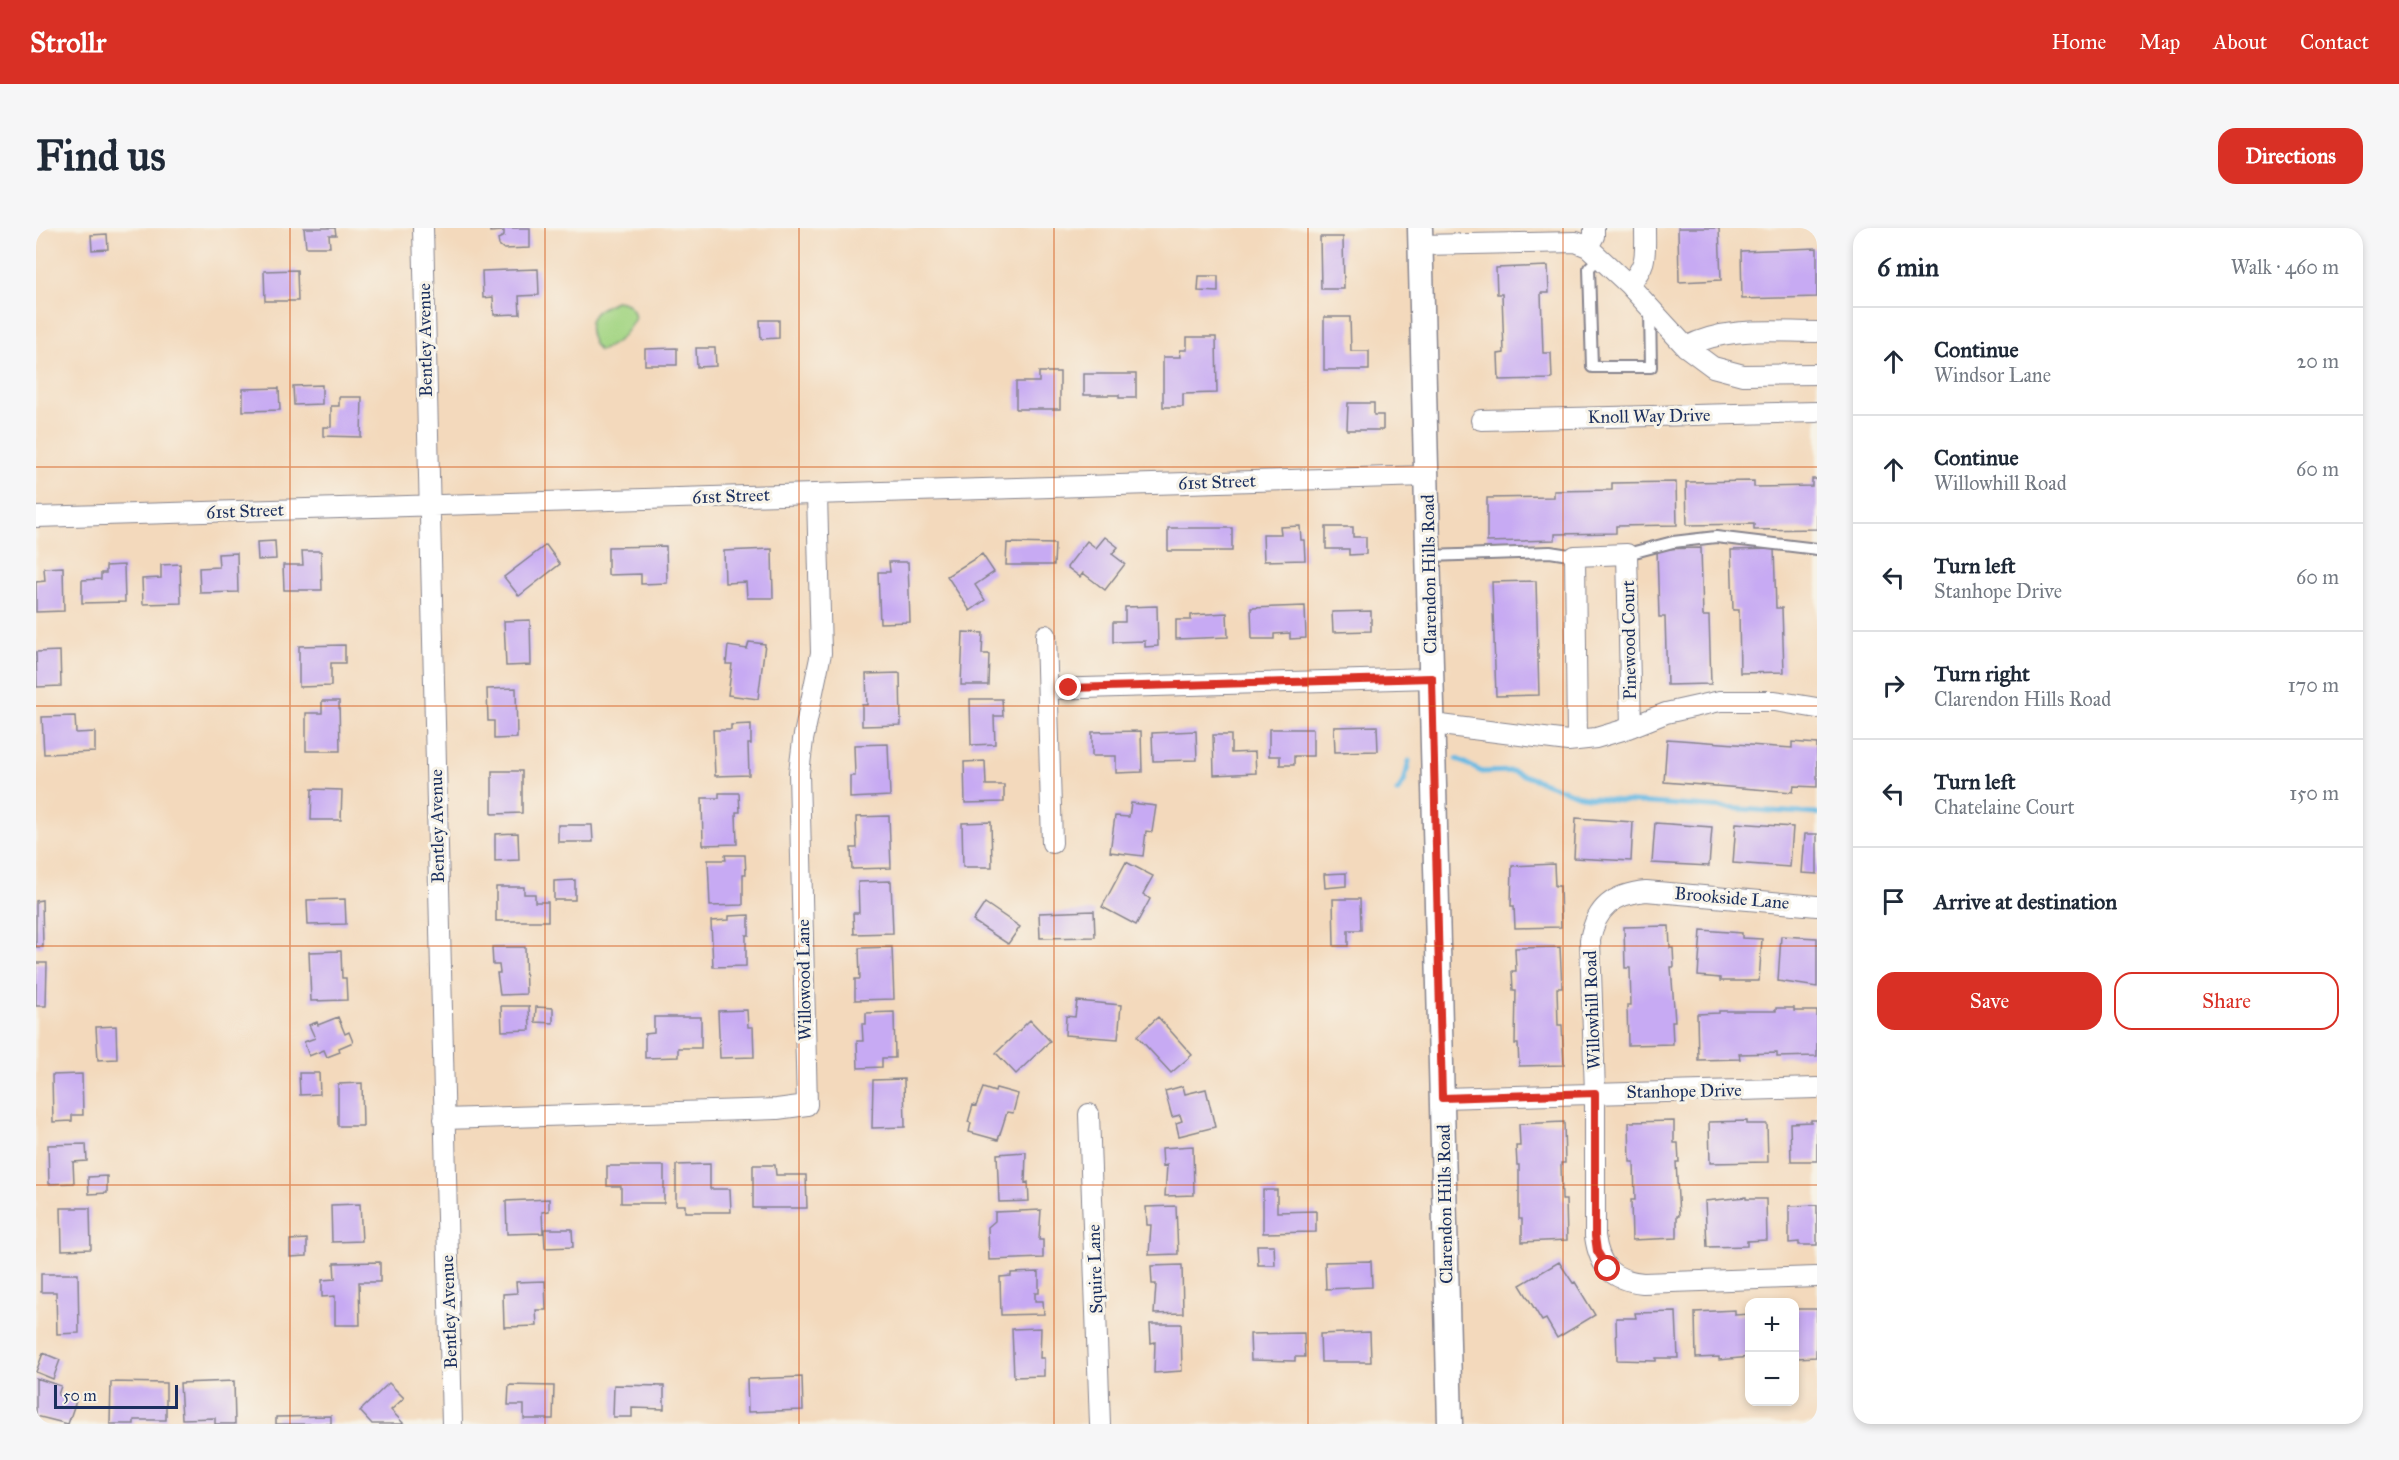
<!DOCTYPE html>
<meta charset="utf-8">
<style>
body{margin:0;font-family:"IM FELL Great Primer",serif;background:#f6f6f7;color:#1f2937}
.controls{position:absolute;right:18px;bottom:18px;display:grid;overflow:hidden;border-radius:12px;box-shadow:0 3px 9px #0003}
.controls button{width:54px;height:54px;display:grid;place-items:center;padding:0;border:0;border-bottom:2px solid #e0e1e3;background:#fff;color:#1f2937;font:30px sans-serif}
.scale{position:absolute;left:18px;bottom:15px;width:124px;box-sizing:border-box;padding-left:6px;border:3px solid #1b2f5e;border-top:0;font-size:16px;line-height:21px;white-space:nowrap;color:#1b2f5e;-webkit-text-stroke:4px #f7f3e8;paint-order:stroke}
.stop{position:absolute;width:18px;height:18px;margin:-14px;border:4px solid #d93025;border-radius:50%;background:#fff}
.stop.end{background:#d93025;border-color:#fff;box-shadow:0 2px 6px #0008}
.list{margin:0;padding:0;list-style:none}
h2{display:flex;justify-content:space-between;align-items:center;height:78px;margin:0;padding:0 24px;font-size:26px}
h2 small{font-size:20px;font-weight:400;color:#747a83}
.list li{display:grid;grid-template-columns:39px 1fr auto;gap:18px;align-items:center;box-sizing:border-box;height:108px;padding:0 24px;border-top:2px solid #e0e1e3}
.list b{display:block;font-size:22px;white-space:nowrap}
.list p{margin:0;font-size:20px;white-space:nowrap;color:#747a83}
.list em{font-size:20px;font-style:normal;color:#747a83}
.actions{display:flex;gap:12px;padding:18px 24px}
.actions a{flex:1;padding:14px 0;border:2px solid #d93025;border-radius:18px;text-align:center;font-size:21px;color:#d93025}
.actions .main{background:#d93025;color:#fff}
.icon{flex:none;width:33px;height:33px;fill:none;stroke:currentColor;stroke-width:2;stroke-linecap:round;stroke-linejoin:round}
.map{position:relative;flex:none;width:1781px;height:1196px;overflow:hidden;border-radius:18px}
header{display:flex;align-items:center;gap:36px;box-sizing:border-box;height:84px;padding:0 30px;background:#d93025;color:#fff}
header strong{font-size:28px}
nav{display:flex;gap:33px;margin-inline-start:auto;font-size:21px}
.intro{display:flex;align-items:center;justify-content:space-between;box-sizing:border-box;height:144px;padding:0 36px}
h1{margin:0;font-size:42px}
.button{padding:15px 27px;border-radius:18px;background:#d93025;color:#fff;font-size:21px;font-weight:700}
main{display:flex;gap:36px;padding:0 36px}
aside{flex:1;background:#fff;border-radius:18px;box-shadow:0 3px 9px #0003}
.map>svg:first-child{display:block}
.green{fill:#a4d584;stroke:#608271;stroke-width:1.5}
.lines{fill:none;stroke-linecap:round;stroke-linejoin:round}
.stream{stroke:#67b9e3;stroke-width:5}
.building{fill:#c7aaf3}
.service-casing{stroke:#87848d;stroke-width:14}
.minor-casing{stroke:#87848d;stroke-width:22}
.tertiary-casing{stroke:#87848d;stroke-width:27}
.service{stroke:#fff;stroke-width:10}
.minor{stroke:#fff;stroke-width:20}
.tertiary{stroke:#fff;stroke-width:24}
.route{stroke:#d93025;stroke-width:8}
.grid{fill:none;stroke:#d45514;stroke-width:1.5;stroke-opacity:0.55}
.labels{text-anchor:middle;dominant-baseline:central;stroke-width:6;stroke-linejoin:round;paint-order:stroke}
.street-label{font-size:18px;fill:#1b2f5e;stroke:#f7f3e8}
</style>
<header>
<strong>Strollr</strong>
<nav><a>Home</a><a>Map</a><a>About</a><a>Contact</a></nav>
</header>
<div class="intro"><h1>Find us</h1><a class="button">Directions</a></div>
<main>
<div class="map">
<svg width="1781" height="1196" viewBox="0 0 1781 1196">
<rect width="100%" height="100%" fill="#f7f3e8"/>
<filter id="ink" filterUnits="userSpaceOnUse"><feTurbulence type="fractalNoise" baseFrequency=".0167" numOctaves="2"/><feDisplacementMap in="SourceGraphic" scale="12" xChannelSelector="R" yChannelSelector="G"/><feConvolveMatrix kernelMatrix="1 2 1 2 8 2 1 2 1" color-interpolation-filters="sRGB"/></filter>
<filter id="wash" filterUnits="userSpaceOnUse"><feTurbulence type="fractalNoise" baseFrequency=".008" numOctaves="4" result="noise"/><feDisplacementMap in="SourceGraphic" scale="24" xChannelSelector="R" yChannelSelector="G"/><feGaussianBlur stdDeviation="1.35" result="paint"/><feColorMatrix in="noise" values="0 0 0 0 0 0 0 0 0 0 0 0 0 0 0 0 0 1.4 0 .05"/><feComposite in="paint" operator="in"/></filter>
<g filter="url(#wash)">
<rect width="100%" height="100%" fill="#f3d9bc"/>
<path class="green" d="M579,73C592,74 597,78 599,90C590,106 581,117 563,123C555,114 549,97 558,86C563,80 572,77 579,73Z"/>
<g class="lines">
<path class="stream" d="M1421,531L1446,544L1476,543L1544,568L1584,573L1781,586
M1361,564L1368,554L1373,533"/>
</g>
<g id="blocks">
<path class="building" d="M268,0H299L300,7H293L294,19H270Z
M454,0H494V20L468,21L463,17L462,11L468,8V3L454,4Z
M1642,0H1683L1685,52L1643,54Z
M71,6L72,21L56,22L55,7Z
M1284,9H1307L1308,61H1285Z
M1781,20V69L1706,71L1705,23Z
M1512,38L1513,65H1505L1507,125H1515L1516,151L1463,152L1462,126L1468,125L1466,66H1461L1460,40Z
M502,41L503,67L483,68L484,86L458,87L457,69L447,70L446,43Z
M261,42L262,73H229L228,43Z
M1163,48H1182V64L1162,63Z
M1288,89H1314L1315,123H1333V142H1288Z
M724,92H743V110L725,111Z
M1151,109H1180L1181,165L1147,166V179H1127V129H1145L1144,122H1151Z
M641,120V137H609V121Z
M660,120H679L680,138L661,139Z
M1003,144H1024V181H980V154H1003Z
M1048,146H1100V170H1083V167H1048Z
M286,157V176L258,177L257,158Z
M243,160L244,182L207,183V161Z
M303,169H326L325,209L287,208V199H295V178H303Z
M1312,175H1338V187H1347V202H1311Z
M1776,251H1781V301L1718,302V296L1651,297L1650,254L1718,253V259L1776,258Z
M1640,254L1641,297L1580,298V305L1519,306V312L1451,314V270L1518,269V263L1576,262V255Z
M1264,298L1265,312H1268L1269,332L1228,333L1227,306H1245L1244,299Z
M1290,299H1317V309H1330V326L1313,327V321H1290Z
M1132,300H1196V323H1132Z
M1069,309L1082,319L1076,326L1089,336L1069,362L1047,345L1044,349L1031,339L1051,313L1060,320Z
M239,313L240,331L222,332L221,314Z
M971,315L1019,316L1018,337H970Z
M510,317L524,336L483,368L468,349Z
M630,318L631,355L605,356V346L572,347V319Z
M1665,320L1667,388H1673L1675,456L1631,457L1629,389H1623L1621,321Z
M736,321L737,370H711L710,354L689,355L688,323Z
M1738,321L1740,380H1746L1748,444L1704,445L1703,382H1697L1695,322Z
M266,323H285L286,362H248L247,337H267Z
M201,325L202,364L164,365L163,340L183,339L182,326Z
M946,326L958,344L939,357L949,372L934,383L911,348Z
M853,334H872L874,394L844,395L842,344H854Z
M144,336L145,375L107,376L106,351L125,350V337Z
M88,337L89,374L46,375V352L65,351V345H70V338Z
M27,339L28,383L0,384V354L9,353L8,340Z
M1500,353L1503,467L1460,468L1456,354Z
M1121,378L1122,418L1109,419V413L1077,414V394H1089V379Z
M1269,378L1270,410L1254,411V405L1238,406V411H1216L1215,380Z
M1335,383V403L1297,404L1296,384Z
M1191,385L1192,409L1140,411V392H1155V387Z
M494,392L495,437L470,438L468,393Z
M927,404L947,405L946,426H953L952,457H925Z
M713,414L729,416L722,471L692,467L696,436H690L692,418L711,421Z
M309,417V435H295V458L263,459V418Z
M24,423L25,458L1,459L0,424Z
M864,445L865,497L826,498V477H831L830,446Z
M480,460L481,510L458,511V493H452L451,461Z
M934,471H966L967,488H958L959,516L935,517Z
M286,473H303L304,523H270V485H286Z
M39,488L40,505L59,504V524L8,526L6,489Z
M715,496V516H712L713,547L679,548L677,502H695V497Z
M1341,498L1342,523L1299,524L1298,499Z
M1233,501H1277V528H1258V537H1244V528H1233Z
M1105,503L1106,544L1080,545V528H1056V504Z
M1160,503L1161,532L1117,533L1116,505Z
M1177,507H1195V525L1219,524L1220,545L1178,547Z
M1631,511L1756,520V514L1781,516V559L1758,558L1757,564L1628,554Z
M852,516L854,568L814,570V548H819L818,517Z
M949,533L950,557H968V574L929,575L928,534Z
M456,543H486V585L456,586Z
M276,561L306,562L305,592H275Z
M683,565H703L704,584H700L701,616L667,617L666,570H683Z
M1095,575L1120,578L1116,604L1110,603L1107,628L1074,624L1079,588L1093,589Z
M853,588L855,640L816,641L815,620H821L820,589Z
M1540,590L1597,594L1595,633L1538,630Z
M955,594L956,639H927L926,595Z
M1619,595L1676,599L1673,638L1616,635Z
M1700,595L1757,599L1754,639L1697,635Z
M522,597H556L557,614H522Z
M482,605L483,632L459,633V606Z
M1769,606H1781V646L1766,645Z
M689,627H709L710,646H707V677L674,678L672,632H690Z
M1090,634L1117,648L1107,666L1114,671L1100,697L1066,679Z
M1518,636L1519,658H1524L1525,699L1479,700L1478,678H1475L1476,638Z
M1310,645V658L1289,660L1288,646Z
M539,652V672H518V653Z
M855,653L857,705L818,706L817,685H823L822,654Z
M460,659H488V666H499V674H512V693H460Z
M309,671L310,696L272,697L271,672Z
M1297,671H1324L1325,702H1312V718H1298Z
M6,672L7,719H0V673Z
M949,675L984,699L972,716L937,693Z
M1058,683L1059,709L1004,710L1003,685Z
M713,687V707H710V738L677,739L675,693L693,692V688Z
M1633,698L1634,720H1637L1638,739H1635L1639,793H1636L1637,816L1592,817L1591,777H1595L1594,740H1589L1588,699Z
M1665,702L1706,705V710L1726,711L1723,753H1684V750L1662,748Z
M1745,708L1781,710V759L1742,753Z
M456,719H489L490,766L464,767L461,745H464L463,737H457Z
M856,719L858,771L819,772V751H824L823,720Z
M1524,719L1526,760H1521L1522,797H1526L1528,837L1483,838L1482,816H1479L1480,762H1477L1476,743H1480L1479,720Z
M305,723L306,750H310L311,772L275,773L273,724Z
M0,735H11L10,778H0Z
M1041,773L1085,777L1082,811L1029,807L1030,788L1039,789Z
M465,778H493L494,802L466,803Z
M500,779L517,780V795L499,794Z
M1740,780H1758V783H1781V828L1741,829V825L1703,826L1704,831L1662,832L1661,786L1683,785V783H1740Z
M711,782L712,799H717L718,829L684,830L682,783Z
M858,784L859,830H846V839L822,840L821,813H827L826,796H830V785Z
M302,789L309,806L313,804L317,814L303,820L304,824L291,829L288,822L273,828L268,814L279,810L273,797L281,794L282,797Z
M618,789H665V820H642V829L609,830V806L618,805Z
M1122,789L1156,827L1135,845L1101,808Z
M994,792L1014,813L980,846L960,825Z
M80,798L81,831L62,832L60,799Z
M263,845H283L284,866L264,867Z
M46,846L47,887H36V893L17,894L16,847Z
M868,851L869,899L836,900L837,852Z
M326,855L327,898H302V856Z
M1147,858L1149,866L1170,861L1179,899L1143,908L1140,895L1146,893L1144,887L1136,889L1129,863Z
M947,860L959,864L960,860L982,866L977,885L971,884L962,912L933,904L935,895L932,894L937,877L940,878Z
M1775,892H1781V933H1755L1754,895L1775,894Z
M1638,893V915H1642L1643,934H1640L1643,988H1641V1010L1596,1012L1595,972H1599L1598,934H1594L1593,894Z
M1711,893V896H1731L1732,934L1674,935L1673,894Z
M1528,894L1529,935H1525L1526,972H1530L1531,1012L1486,1014V991H1483V937H1481L1480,918H1484L1483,896Z
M50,916L51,933L37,934L38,955L13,956L12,917Z
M1157,918L1158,967L1129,968L1131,937L1127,938L1126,920Z
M990,924L989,955L992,954L993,973L963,974L961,926Z
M674,936V961H694L695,984H649V977H640V937Z
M717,937H739L740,947H770L771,980H717Z
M571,938H628V975H585V958H571Z
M71,948V965L53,966L52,949Z
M1227,962H1241V984L1280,983V1004L1227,1005Z
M1710,969V971H1730L1731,1012L1711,1013V1018L1671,1019L1669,973Z
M513,971V983L506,984L507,1005L471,1006L470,973Z
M324,976L326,1013L296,1014L295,977Z
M1781,977V1017H1763V1014L1753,1015V978Z
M1140,978L1142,1026L1113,1027L1115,997H1111L1110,979Z
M25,980H54L55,1021L26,1022Z
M1005,982L1003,1012H1007V1030L953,1032L952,999L959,993V984Z
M508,1001H536L537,1019L509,1020Z
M271,1011V1028L254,1029V1012Z
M1221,1017H1238L1239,1037H1222Z
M1335,1033L1336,1059L1290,1061L1289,1034Z
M344,1034V1054H323L324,1097H299V1068L286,1069V1052L299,1051L298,1035Z
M1523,1034L1537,1055L1539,1054L1559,1087L1521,1110L1510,1091L1506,1093L1484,1057Z
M1146,1037L1147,1085L1118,1086L1120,1056H1116L1115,1038Z
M1003,1044V1065H999V1073H1007L1008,1086L965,1087L964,1049L975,1048V1045Z
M5,1046H42L43,1105L21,1106L20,1064H5Z
M509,1053L510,1082H500L501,1098L468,1099L467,1066L481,1065L480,1054Z
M1760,1081H1781L1780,1129L1761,1130V1127L1758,1128Z
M1699,1082V1087L1714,1086V1129L1683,1132V1129L1660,1130L1659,1084Z
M1640,1084L1642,1130H1620V1133L1581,1132L1580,1090H1600L1599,1085Z
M1114,1096H1145L1146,1143L1118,1145L1119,1114L1115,1115Z
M1005,1100L1004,1130H1008V1148L978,1149L976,1101Z
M1334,1104L1335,1134H1285L1284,1106Z
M1268,1105L1269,1129H1259V1133L1215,1132L1214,1106Z
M7,1125L24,1132L17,1151L0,1144Z
M766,1149L767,1182L712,1184L711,1151Z
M0,1150L25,1158L22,1167L40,1173L32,1196L0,1188Z
M198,1153L199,1196H179V1190L146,1191L144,1155Z
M75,1154L130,1155V1192H98V1196H74Z
M353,1155L368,1170L355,1182L368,1196H336L324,1183Z
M473,1157L518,1158L517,1191H488V1177H472Z
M578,1157L628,1158V1181L596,1180V1189H577Z
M295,1188V1196H240V1189Z"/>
</g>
</g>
<g filter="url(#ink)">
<use href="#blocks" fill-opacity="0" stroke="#87848d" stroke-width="1.5"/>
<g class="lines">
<defs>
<path id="service" d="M1563,30L1553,40L1556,139H1615L1614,83
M1591,326L1637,314L1680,309L1781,321
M1393,328L1514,324L1539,328"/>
<path id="minor" d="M387,0L416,1196
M1385,17L1540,14L1552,19L1593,57L1650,119L1677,139L1707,147L1781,146
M1552,19L1558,8V0
M1593,57C1612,35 1609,28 1609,0
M1650,119C1690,98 1737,104 1781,104
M1445,192L1781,184
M0,289L1391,248
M1010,407L1016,615
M1012,461L1396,450
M1397,496L1532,513L1560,510L1587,502L1630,485L1684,473H1739L1781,480
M1541,512L1539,328L1591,326L1595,499
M1781,678L1610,663C1578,666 1560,679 1554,712L1559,865V1008C1563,1039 1576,1052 1607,1055L1781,1049
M1406,870L1781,860
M1053,886L1064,1196
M408,891L741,881L771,877L763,545L767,512L785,425L781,266"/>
<path id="tertiary" d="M1384,0L1414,1196"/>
</defs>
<use href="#service" class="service-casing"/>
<use href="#minor" class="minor-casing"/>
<use href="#tertiary" class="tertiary-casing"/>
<use href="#service" class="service"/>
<use href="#minor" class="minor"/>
<use href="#tertiary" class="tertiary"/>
</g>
</g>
<g class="lines" filter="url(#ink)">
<path class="route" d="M1033,460L1396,450L1406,870L1559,865V1008L1561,1023L1572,1041"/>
</g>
<path class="grid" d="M254,0V1196M509,0V1196M763,0V1196M1018,0V1196M1272,0V1196M1527,0V1196M0,239H1781M0,478H1781M0,718H1781M0,957H1781"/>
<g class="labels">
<g class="street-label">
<text transform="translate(389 112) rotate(-91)">Bentley Avenue</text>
<text transform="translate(1613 188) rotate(-1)">Knoll Way Drive</text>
<text transform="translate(1181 254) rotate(-2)">61st Street</text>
<text transform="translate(695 268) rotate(-2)">61st Street</text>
<text transform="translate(209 283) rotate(-2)">61st Street</text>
<text transform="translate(1393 346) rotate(-91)">Clarendon Hills Road</text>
<text transform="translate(1593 412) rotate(-91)">Pinewood Court</text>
<text transform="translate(401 598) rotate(-91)">Bentley Avenue</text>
<text transform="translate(1696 670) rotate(5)">Brookside Lane</text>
<text transform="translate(768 752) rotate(-91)">Willowood Lane</text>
<text transform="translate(1556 782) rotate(-92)">Willowhill Road</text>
<text transform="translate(1648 863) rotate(-1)">Stanhope Drive</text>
<text transform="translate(1409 976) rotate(-91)">Clarendon Hills Road</text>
<text transform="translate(1059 1041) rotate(-92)">Squire Lane</text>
<text transform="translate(413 1084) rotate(-92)">Bentley Avenue</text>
</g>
</g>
</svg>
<div class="controls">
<button>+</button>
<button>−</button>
</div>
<div class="scale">50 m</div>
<div class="stop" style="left:1572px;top:1041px"></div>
<div class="stop end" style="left:1033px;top:460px"></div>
</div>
<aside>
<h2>6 min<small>Walk · 460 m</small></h2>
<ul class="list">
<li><svg class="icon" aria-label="ahead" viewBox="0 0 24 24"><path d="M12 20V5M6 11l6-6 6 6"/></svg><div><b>Continue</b><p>Windsor Lane</p></div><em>20 m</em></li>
<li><svg class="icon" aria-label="ahead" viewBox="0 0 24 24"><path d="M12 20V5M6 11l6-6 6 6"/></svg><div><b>Continue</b><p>Willowhill Road</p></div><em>60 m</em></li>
<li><svg class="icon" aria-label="left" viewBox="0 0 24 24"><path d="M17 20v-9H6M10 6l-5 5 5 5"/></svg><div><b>Turn left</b><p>Stanhope Drive</p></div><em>60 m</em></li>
<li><svg class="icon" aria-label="right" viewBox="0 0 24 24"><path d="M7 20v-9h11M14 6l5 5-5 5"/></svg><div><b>Turn right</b><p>Clarendon Hills Road</p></div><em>170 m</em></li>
<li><svg class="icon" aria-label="left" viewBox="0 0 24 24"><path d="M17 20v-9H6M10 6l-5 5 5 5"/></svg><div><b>Turn left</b><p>Chatelaine Court</p></div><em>150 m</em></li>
<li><svg class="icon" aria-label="arrive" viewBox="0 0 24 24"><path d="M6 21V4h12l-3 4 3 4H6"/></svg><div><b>Arrive at destination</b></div></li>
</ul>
<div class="actions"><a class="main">Save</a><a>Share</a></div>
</aside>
</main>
